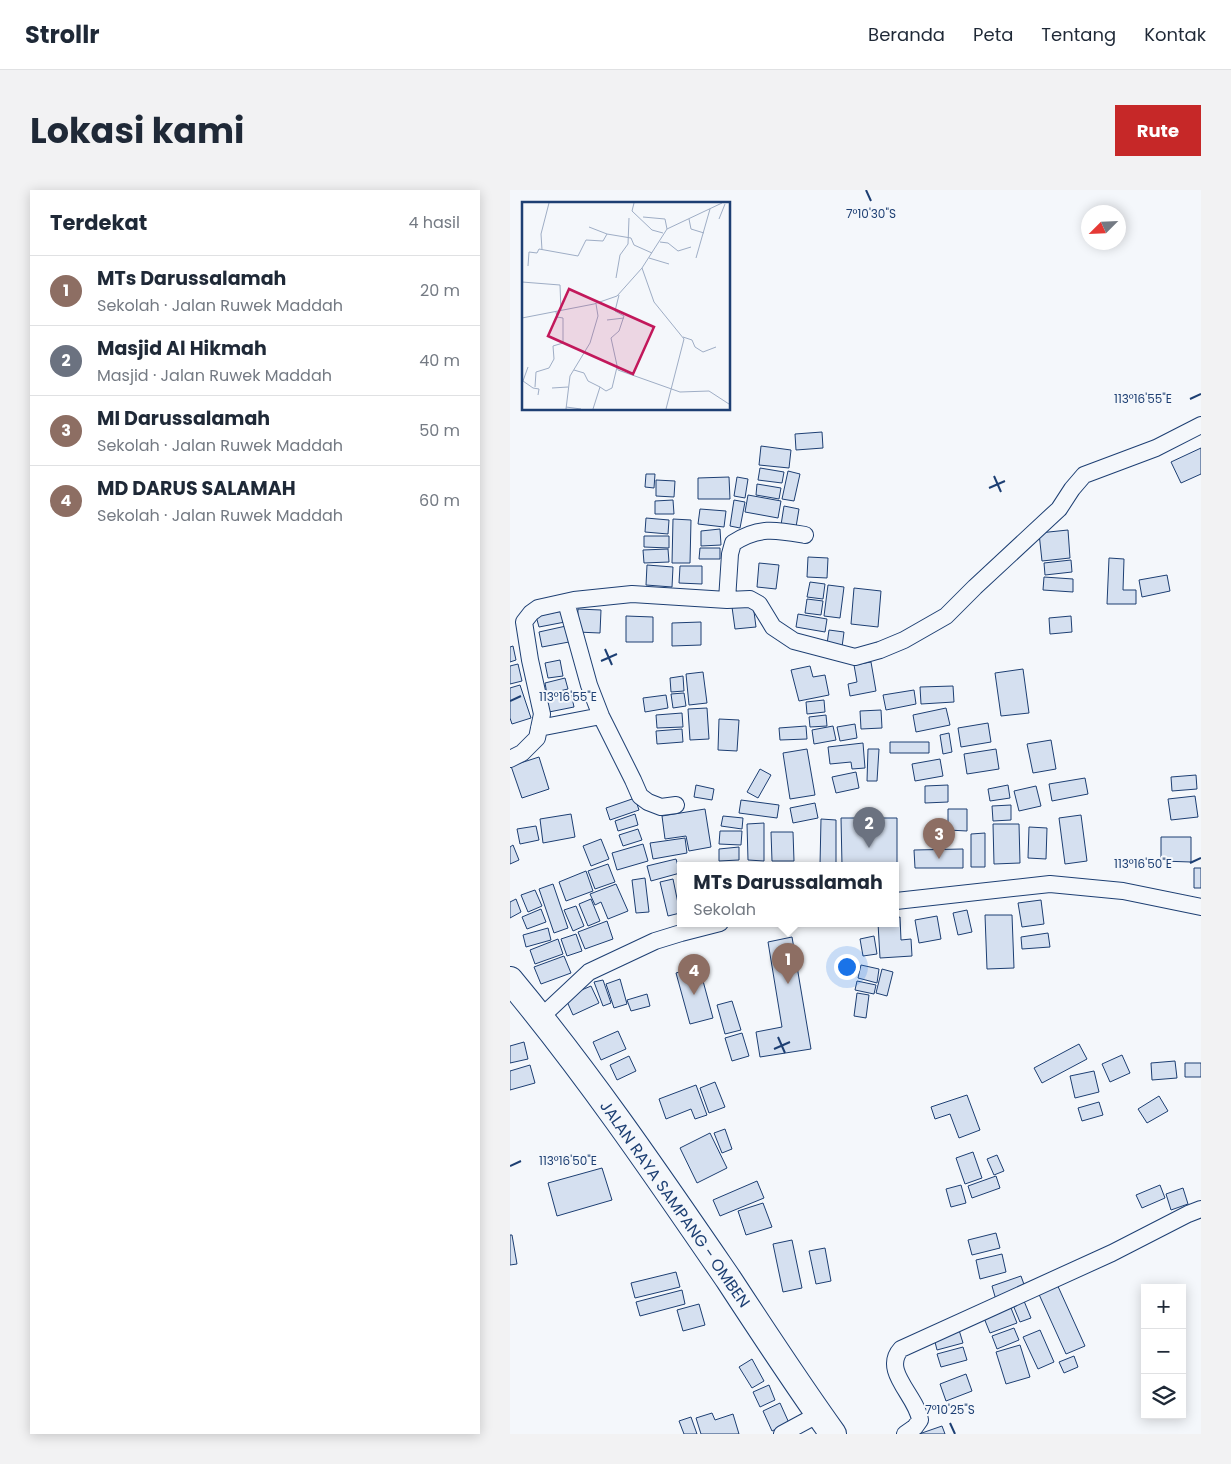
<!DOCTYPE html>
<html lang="id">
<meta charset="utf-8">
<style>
body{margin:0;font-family:Poppins,sans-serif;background:#f2f2f3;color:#1f2937}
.controls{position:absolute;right:15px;bottom:15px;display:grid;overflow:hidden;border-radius:0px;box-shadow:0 2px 12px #0003}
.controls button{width:45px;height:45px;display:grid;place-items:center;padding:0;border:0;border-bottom:1px solid #e0e1e3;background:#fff;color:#1f2937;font:25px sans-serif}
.compass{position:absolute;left:571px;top:15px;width:45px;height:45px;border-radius:50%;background:#fff;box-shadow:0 2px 12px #0003;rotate:246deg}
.you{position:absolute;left:336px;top:776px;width:18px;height:18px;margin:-12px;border:4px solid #fff;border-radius:50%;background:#1a73e8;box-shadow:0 0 0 8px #1a73e833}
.badge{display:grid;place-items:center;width:32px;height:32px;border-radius:50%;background:#c62828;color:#fff;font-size:16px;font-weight:700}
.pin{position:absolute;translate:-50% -41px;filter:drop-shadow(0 1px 2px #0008)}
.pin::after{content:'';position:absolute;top:26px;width:18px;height:15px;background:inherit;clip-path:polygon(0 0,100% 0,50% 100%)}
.popup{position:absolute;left:167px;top:672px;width:222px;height:65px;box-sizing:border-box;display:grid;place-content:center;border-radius:0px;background:#fff;filter:drop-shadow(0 1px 4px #0005);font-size:16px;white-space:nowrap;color:#747a83}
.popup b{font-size:19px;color:#1f2937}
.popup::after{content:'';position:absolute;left:50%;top:100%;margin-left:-10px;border:10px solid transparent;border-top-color:#fff}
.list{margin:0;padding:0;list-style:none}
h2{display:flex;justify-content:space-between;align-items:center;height:65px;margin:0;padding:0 20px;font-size:21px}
h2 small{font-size:16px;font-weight:400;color:#747a83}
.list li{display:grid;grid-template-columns:32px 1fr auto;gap:15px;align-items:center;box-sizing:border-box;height:70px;padding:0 20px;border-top:1px solid #e0e1e3}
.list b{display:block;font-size:19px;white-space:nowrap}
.list p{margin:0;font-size:16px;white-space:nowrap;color:#747a83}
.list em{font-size:16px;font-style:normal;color:#747a83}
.icon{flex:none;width:28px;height:28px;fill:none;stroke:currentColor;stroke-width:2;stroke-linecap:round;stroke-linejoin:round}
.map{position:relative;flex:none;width:691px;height:1244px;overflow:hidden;border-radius:0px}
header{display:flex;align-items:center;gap:30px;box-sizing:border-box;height:70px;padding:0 25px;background:#fff;border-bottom:1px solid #e0e1e3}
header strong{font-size:24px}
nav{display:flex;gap:28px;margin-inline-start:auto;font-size:18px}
.intro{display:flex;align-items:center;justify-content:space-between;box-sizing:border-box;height:120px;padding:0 30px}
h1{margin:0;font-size:35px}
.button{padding:12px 22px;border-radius:0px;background:#c62828;color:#fff;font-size:18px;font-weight:700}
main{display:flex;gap:30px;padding:0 30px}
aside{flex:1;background:#fff;border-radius:0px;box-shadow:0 2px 12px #0003}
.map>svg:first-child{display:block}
.building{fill:#d5e0f0;stroke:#1d3f73}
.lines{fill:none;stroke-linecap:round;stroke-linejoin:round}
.street-casing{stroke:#1d3f73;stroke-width:18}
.primary-casing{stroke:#1d3f73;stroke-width:28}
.street{stroke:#f4f7fb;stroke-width:16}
.primary{stroke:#f4f7fb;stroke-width:26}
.ticks{fill:none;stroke:#1d3f73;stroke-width:2}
.labels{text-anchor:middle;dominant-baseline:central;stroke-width:4;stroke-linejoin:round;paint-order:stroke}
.street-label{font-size:16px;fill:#1d3f73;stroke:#f4f7fb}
.inset-road{fill:none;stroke:#9eadc5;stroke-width:1}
.view{fill:#c2185b;fill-opacity:0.15;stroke:#c2185b;stroke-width:2.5}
.inset-edge{fill:none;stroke:#1d3f73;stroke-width:2.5}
.ticks-label{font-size:12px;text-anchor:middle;fill:#1d3f73;stroke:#f4f7fb;stroke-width:4;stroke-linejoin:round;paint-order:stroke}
</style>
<header>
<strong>Strollr</strong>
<nav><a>Beranda</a><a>Peta</a><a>Tentang</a><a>Kontak</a></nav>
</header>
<div class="intro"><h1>Lokasi kami</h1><a class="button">Rute</a></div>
<main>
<aside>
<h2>Terdekat<small>4 hasil</small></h2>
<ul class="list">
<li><span class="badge" style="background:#8d6e63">1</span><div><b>MTs Darussalamah</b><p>Sekolah · Jalan Ruwek Maddah</p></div><em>20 m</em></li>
<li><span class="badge" style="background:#6b7280">2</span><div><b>Masjid Al Hikmah</b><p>Masjid · Jalan Ruwek Maddah</p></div><em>40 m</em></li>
<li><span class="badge" style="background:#8d6e63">3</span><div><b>MI Darussalamah</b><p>Sekolah · Jalan Ruwek Maddah</p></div><em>50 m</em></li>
<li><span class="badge" style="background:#8d6e63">4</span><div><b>MD DARUS SALAMAH</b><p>Sekolah · Jalan Ruwek Maddah</p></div><em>60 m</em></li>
</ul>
</aside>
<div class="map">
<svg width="691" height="1244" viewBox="0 0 691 1244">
<rect width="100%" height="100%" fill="#f4f7fb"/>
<path class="building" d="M312,242L313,258L286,260L285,244Z
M251,256L281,260L279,278L249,275Z
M691,258V284L671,293L661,272Z
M250,278L274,282L272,293L248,290Z
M278,281L290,284L284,311L272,309Z
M136,284H145L144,298L135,297Z
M219,287L220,309H188V288Z
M227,287L238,289L235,308L224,306Z
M146,290L165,291L164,307L146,306Z
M247,294L271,298L269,309L246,305Z
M238,305L271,311L268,328L235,322Z
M163,310L164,324H145V311Z
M224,310L235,312L230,338L220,336Z
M274,316L289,319L286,337L271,335Z
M190,319L216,321L214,337L188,334Z
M136,328L159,330L158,344L135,342Z
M163,329L181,330L180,373H162Z
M210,339L211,355L191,356V341Z
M558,340L560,368L532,371L529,343Z
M134,346H159V358L134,357Z
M190,358H210V369H189Z
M158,359L159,372L134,373L133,360Z
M298,367L318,368L317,388L297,387Z
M599,368L614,369L613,400H626V414H597Z
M561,370L562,382L535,385L534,373Z
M249,373L269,375L266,399L247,397Z
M137,375L163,377L162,397L136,395Z
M170,376H192V394L169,393Z
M657,385L660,401L632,407L629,390Z
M534,387L563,389V402L533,400Z
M300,392L315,394L313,409L297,407Z
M318,395L334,397L330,428L314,426Z
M344,398L371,401L368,437L341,434Z
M297,409L313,411L311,425L295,423Z
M243,414L246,437L225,439L222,417Z
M68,419L91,420L90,443L67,442Z
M52,421L55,432L29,437L26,426Z
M288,424L317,429L315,442L286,437Z
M116,426L143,427V452H116Z
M561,426L562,442L540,444L539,428Z
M191,432V455L162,456V433Z
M56,436L59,452L32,457L29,442Z
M319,440L334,442L332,457L317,454Z
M3,456L6,470L0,472V457Z
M50,470L53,486L38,488L35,473Z
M361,472L366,501L340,506L338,494L347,492L344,475Z
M8,474L12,491L0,494V476Z
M300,476L303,487L315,485L319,505L289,511L281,480Z
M513,479L519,523L491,526L485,483Z
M193,482L197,513L179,515L176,484Z
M173,486L174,501L161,502L160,488Z
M55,488L58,499L37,504L35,493Z
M10,495L21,528L2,534L0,528V498Z
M443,496L444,512L411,514L410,497Z
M404,500L406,514L376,520L373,505Z
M61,503L64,517L39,522L36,508Z
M174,503L176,516L163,518L161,504Z
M156,505L158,518L135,522L133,508Z
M314,510L315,522L297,524L296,512Z
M197,518L199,549L180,550L178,519Z
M436,518L440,535L406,542L403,525Z
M371,520L372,538L351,539L350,521Z
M172,523L173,537L147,538L146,525Z
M316,525L317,536L300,537L299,527Z
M209,529L229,530L227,561L208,560Z
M478,533L481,552L451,557L448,538Z
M345,534L347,548L330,551L327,537Z
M296,536L297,549L270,550L269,538Z
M323,536L326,550L304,554L302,540Z
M172,539L173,552L147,554L146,541Z
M439,543L442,562L433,564L430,545Z
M541,550L546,579L523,583L517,554Z
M380,552H419V563H380Z
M353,553L355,578L342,579L341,572L320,574L318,557Z
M297,559L305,605L280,609L273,563Z
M358,559H369L367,591H357Z
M486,559L489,579L457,584L454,564Z
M29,567L39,599L12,608L1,576Z
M430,569L433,586L405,591L402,574Z
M250,579L261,585L248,608L237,602Z
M346,582L349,598L326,603L322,587Z
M686,585L687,599L662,601L661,587Z
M575,588L578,604L542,611L539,594Z
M186,595L204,599L202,610L184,607Z
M438,595V612L415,613V596Z
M498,595L500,608L480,611L478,599Z
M526,596L531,616L509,621L504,601Z
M685,606L688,627L661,630L658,609Z
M125,608L129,620L100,630L96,618Z
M231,610L269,615L267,628L229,623Z
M305,613L308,628L283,633L280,618Z
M501,615V630L483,631L482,616Z
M195,619L201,657L179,661L176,646L155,649L152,626Z
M438,619H457V641L438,640Z
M61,624L65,647L33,653L30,629Z
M125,624L128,635L108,641L105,631Z
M571,625L577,671L555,674L549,628Z
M213,626L233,628L232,639L211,636Z
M331,628H387V688H386V675H332Z
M311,629L326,630V675H310Z
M254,633V671L238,670L237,634Z
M483,634H509L510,673L484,674Z
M26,636L29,650L10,654L7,639Z
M519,637L537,638L536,669L518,668Z
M128,639L132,650L113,656L109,645Z
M210,641H232L231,655L209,654Z
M261,642H283L284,671H262Z
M475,643V677H461V644Z
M651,647H681V672L651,671Z
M175,648L177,663L143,669L140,653Z
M91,649L99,669L81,676L73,656Z
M133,654L138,671L107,680L102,663Z
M3,655L9,670L0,674V657Z
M229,657V670L209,671V659Z
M453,659V678H405L404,660Z
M166,669L170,683L141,691L137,676Z
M98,674L105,692L85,699L78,681Z
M684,678H691V698H684Z
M76,681L83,701L56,711L49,692Z
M135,688L139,722L126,723L122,690Z
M163,689L170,723L158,726L150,692Z
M43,694L58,738L44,743L29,699Z
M106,694L118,721L98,729L91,712L85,715L80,704Z
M25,700L32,716L18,722L11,705Z
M6,709L11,722L0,728V712Z
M81,709L90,731L78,736L69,714Z
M531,710L534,734L512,737L508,713Z
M66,716L74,736L63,741L54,720Z
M31,719L36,732L17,739L12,727Z
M457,720L462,742L448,745L443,723Z
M475,725H502L504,778L477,779Z
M427,726L431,749L409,753L405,730Z
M390,727L391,750L401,749L402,766L370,768L368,733H386V728Z
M97,731L103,749L75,759L68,742Z
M38,738L41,750L16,757L13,745Z
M538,743L540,757L512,759L511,747Z
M66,744L72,761L57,766L51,749Z
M364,746L367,764L353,766L350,749Z
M282,747L301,859L250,867L246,842L272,837L258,752Z
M48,749L53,764L25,774L20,760Z
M54,766L61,783L31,794L24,777Z
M351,775L369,779L367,793L348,788Z
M189,776L203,828L180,834L166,783Z
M372,779L383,782L377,806L366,803Z
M110,789L117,814L104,818L96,794Z
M93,790L101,813L93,816L84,792Z
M347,791L366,795L364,804L345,800Z
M81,796L89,813L63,825L55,807Z
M347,803L359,805L356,828L344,826Z
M137,804L140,816L121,821L117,810Z
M222,811L231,840L215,844L207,815Z
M108,841L116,859L91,870L83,852Z
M232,843L239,866L222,871L215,848Z
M14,852L18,869L0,873V856Z
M569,854L577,869L532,893L524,878Z
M612,865L620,883L600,892L592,874Z
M119,866L126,881L107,890L100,875Z
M665,871L667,888L642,890L641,873Z
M675,873H691V887H675Z
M20,875L25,893L0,900V881Z
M584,881L589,902L565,908L560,886Z
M205,892L215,917L199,923L190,898Z
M186,895L197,925L185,929L181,919L156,929L149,909Z
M457,905L470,940L449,948L440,924L425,929L421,917Z
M649,906L658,921L637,933L628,919Z
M589,912L593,925L572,931L568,918Z
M215,939L222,959L212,963L204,943Z
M200,943L217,978L187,993L170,958Z
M463,962L472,988L455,994L446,968Z
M487,965L494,981L484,985L477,969Z
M92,978L102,1010L47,1026L38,993Z
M486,986L490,998L462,1008L458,996Z
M247,991L254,1008L210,1026L203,1010Z
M451,995L456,1013L441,1017L436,999Z
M650,995L655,1008L632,1018L626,1005Z
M673,998L678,1014L661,1020L656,1004Z
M253,1013L262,1037L236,1045L228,1021Z
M486,1043L490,1058L462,1065L458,1050Z
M0,1045H2L7,1074L0,1075Z
M282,1050L292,1098L273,1102L263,1054Z
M315,1058L321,1091L306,1094L299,1061Z
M492,1064L496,1082L470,1089L466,1070Z
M166,1082L170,1097L125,1108L121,1093Z
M511,1086L516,1100L486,1110L482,1096Z
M546,1092L575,1156L556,1164L527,1100Z
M172,1100L175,1114L130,1126L126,1112Z
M514,1111L521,1128L510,1132L503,1115Z
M189,1114L195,1135L173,1141L167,1120Z
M501,1118L507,1133L480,1143L474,1128Z
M504,1138L509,1150L487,1159L482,1146Z
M449,1140L453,1153L427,1160L424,1148Z
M530,1140L544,1172L528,1179L513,1147Z
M510,1155L520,1187L496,1194L486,1162Z
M453,1157L457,1170L431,1177L427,1164Z
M564,1166L568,1177L554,1183L549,1172Z
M242,1169L254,1191L242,1198L229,1177Z
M456,1184L462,1201L436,1211L430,1194Z
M259,1195L265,1210L250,1217L243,1202Z
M270,1213L279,1233L262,1241L253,1221Z
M202,1223L205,1230L223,1224L229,1244H191L186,1228Z
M181,1227L187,1244H174L169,1231Z
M432,1236L435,1244H409Z"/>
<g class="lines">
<defs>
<path id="street" d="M217,410L220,364L223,353C249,336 267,340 295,345
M56,412L79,495L91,526L123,590L130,606L138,612L151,617L166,615
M29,538L91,526
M0,569L12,563L27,548L32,524L20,470L14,432L21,423L28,418L64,410L122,404L217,410L240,409L249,414L263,437L284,451L345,467L370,460L394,450L436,426L465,397L549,319L562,299L574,285L646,258L691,235
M386,711L540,694L613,701L691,717
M31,827L79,782L145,751L171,743L210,733
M272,1244L309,1224
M395,1244L405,1237L410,1230C407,1206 371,1181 391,1159L602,1063L678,1024L691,1019"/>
<path id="primary" d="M0,790C79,885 149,988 219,1090C253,1142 287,1194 323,1244"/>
</defs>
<use href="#street" class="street-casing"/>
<use href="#primary" class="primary-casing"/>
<use href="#street" class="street"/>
<use href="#primary" class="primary"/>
</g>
<path class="ticks" d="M356,0L361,11M680,209L691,204M484,286L491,302M479,298L495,291M95,459L102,475M91,471L107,464M0,511L11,506M680,673L691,668M268,847L275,863M264,859L280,852M0,976L11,971M440,1233L445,1244"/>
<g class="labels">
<g class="street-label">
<text transform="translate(165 1014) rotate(55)">JALAN RAYA SAMPANG - OMBEN</text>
</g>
</g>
<g transform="translate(12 12)">
<rect width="208" height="208" fill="#f4f7fb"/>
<path class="inset-road" d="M112,1L110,9L130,28L141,31M121,15L143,17L145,27M167,17L169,27L182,31M197,17L203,2M67,25L85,32M138,40L146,41L156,49L169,45M20,48L19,32L27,1M127,56L147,62M174,56L188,7M6,64L7,50L15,51L17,47L56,54L64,38L81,39L85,32L109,36L112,43L130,51M120,66L132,100L162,137L144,207M94,76L98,53L106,42L107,16M0,80L38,83L39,109M97,93L93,109L102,114L97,129L89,136L96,168L158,190L187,189L207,202M0,116L72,102L95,94L120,66L145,27L200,1M85,118L102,116M161,135L170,138L173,145L181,150L194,145M6,165L1,179L11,186L17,187L16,193M52,168L62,171L66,179L78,185L71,207M13,185L14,170L27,166L32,157L31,144L41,141V116L35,115L34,110M78,185L84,189L90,186L95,165M30,186L46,185M44,205L59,207M44,207L48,174L68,141L76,114L74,102"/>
<path class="view" d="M47,87L132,125L111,172L26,134Z"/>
<rect width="208" height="208" class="inset-edge"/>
</g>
<g class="ticks-label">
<text x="361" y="28">7°10'30"S</text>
<text x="633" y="213">113°16'55"E</text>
<text x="58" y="511">113°16'55"E</text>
<text x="633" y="678">113°16'50"E</text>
<text x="58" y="975">113°16'50"E</text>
<text x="440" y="1224">7°10'25"S</text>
</g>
</svg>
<div class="controls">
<button>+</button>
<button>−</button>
<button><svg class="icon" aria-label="layers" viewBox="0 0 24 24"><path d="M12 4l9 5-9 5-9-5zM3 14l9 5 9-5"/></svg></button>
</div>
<svg class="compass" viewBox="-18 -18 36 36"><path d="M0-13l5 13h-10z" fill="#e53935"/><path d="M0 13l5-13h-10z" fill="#747a83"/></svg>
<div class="you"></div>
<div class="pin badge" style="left:278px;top:794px;background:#8d6e63">1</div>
<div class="popup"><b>MTs Darussalamah</b>Sekolah</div>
<div class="pin badge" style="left:359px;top:658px;background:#6b7280">2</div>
<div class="pin badge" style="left:429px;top:669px;background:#8d6e63">3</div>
<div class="pin badge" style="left:184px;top:805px;background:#8d6e63">4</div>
</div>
</main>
